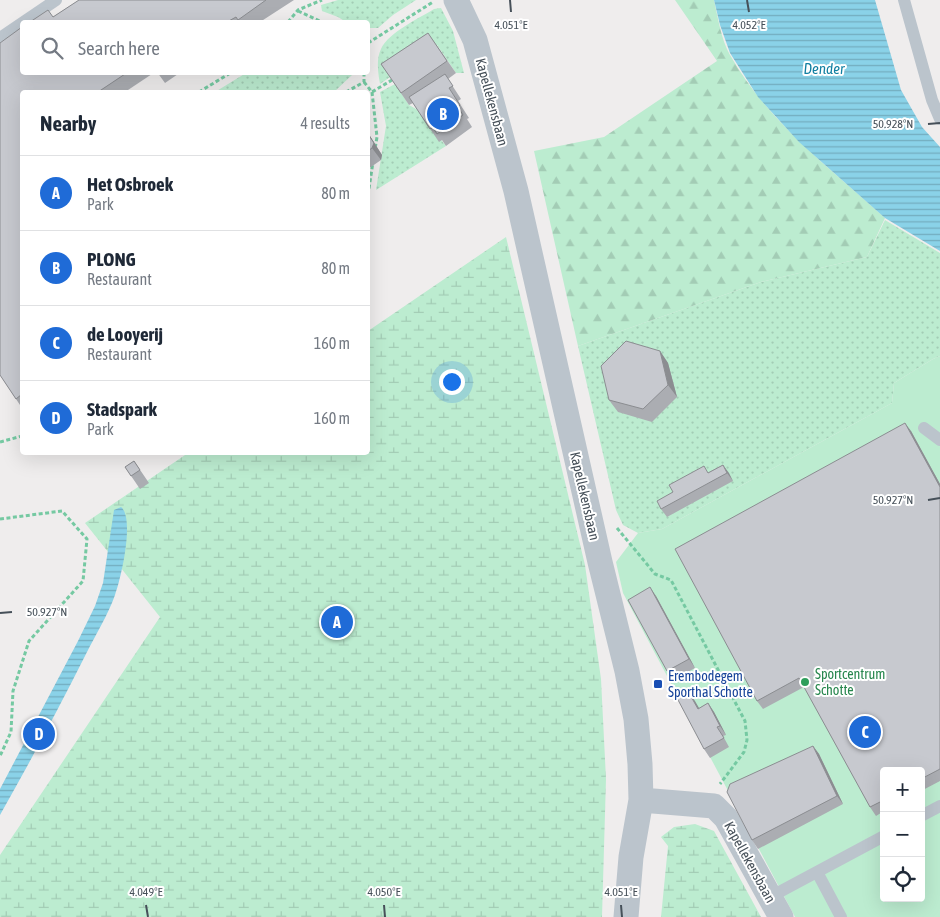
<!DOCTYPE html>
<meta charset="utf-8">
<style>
body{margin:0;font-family:"Asap Condensed",sans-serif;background:#f2f2f3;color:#1f2937}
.controls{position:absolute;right:15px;bottom:15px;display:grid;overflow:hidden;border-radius:5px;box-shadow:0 5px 20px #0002}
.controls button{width:45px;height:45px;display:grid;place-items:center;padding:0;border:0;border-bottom:1px solid #e0e1e3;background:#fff;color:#1f2937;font:25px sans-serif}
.you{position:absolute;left:451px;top:381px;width:18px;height:18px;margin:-12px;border:4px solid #fff;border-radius:50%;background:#1a73e8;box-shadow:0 0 0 8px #1a73e833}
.badge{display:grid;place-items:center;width:32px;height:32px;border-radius:50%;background:#1f6bd7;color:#fff;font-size:16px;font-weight:700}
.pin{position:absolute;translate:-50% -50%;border:2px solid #fff;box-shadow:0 1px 5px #0006}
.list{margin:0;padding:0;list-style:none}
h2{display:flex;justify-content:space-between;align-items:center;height:65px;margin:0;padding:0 20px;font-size:21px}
h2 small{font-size:16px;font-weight:400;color:#747a83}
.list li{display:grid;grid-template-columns:32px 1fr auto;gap:15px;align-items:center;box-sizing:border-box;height:75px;padding:0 20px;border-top:1px solid #e0e1e3}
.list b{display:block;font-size:19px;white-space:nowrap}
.list p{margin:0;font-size:16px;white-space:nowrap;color:#747a83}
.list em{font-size:16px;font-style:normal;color:#747a83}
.icon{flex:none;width:28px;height:28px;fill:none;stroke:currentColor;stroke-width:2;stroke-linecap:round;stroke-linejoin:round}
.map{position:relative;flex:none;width:940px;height:917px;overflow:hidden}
.search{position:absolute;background:#fff;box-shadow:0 5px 20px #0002;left:20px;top:20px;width:350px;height:55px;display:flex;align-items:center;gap:12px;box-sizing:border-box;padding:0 18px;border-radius:5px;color:#747a83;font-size:19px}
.panel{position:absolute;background:#fff;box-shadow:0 5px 20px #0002;left:20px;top:90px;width:350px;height:365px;border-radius:5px}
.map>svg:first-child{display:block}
.green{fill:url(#green-dots)}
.forest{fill:url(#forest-firs)}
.wetland{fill:url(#wetland-marsh)}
.pitch{fill:#bcecd0;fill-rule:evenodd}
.water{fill:url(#water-rules)}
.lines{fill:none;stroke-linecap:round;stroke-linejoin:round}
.path{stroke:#75c9a2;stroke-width:3;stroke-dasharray:4 2.5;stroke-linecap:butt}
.service{stroke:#bbc4cc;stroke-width:12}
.minor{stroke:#bbc4cc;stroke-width:25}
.wall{fill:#abadb2}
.shaded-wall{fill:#8b8d91}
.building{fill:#c7c9cf;stroke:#8b8d91}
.ticks{fill:none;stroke:#465059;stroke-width:2}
.leisure-dot{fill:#2e9e5b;stroke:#fff;stroke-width:2}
.transit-dot{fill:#1a4fb4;stroke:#fff;stroke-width:2}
.labels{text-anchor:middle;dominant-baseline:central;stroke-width:4;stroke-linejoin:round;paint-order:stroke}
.street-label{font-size:14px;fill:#465059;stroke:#fff}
.leisure-label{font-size:14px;fill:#27864d;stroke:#fff;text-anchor:start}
.transit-label{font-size:14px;fill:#164399;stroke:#fff;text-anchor:start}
.water-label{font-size:15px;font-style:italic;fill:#117fa1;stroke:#fff}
.ticks-label{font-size:12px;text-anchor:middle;fill:#465059;stroke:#fff;stroke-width:4;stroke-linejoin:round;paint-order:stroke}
</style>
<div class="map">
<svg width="940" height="917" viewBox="0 0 940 917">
<defs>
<pattern id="green-dots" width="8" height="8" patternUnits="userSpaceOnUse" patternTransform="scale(1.25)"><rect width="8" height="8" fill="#bcecd0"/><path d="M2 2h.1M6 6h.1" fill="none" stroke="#a3ccb5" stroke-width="1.8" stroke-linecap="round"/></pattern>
<pattern id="forest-firs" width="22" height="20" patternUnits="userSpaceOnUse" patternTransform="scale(1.25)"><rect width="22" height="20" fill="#bcecd0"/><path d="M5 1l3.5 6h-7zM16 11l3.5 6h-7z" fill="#a3ccb5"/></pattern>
<pattern id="wetland-marsh" width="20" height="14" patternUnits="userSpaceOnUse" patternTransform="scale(1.25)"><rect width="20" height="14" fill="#bcecd0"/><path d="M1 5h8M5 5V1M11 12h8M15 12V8" fill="none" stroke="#a3ccb5"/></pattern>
<pattern id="water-rules" width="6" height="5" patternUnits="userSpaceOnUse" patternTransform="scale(1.25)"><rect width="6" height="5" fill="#8ad2e8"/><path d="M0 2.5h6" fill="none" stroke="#73adbf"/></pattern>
</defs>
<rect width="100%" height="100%" fill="#efeded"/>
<path class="green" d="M338,0H416L393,15L378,28H368V22H346L338,17L322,11L321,5Z
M441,8L453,31L464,73H456L437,45L380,84C378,73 376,59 381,49C389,32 418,19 434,9Z
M246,73L352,72V75L334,92H215Z
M395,84L409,105L418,110L446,146L376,190L386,126L380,92Z
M885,220L940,253V356L933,359L894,383L892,403L662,529L638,533L623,525L616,510L578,346L761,282L867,257Z"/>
<path class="forest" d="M675,0H714C718,18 721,39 730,55C767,121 830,168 885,218L867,257L761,282L578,346L534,151L604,137L717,61Z"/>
<path class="wetland" d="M506,237L585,565L601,679L606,779L602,917H0V855L160,617L85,523L188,453L368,452V331Z
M695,824L714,831L761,917H661L668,846L661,837L674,827Z"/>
<path class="pitch" d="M940,356V917H795L623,593L616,562L638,533L662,529L892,403L894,383L933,359ZM884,771H921V898H884Z"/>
<path class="water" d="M714,0H875L901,90L922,127L940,147V251L885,218L799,142L758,97L730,53L720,25Z
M121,507C135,518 121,579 115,595C108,615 96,634 86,654C59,708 30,762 0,815V789L78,641L95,606L103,583L114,510Z"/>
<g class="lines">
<path class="path" d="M298,11L322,22
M288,22L298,10L322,0
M368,43L433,2
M364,82L372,92L392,80
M199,92L232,72
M346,92L364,82V72
M372,92L377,137L375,149
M368,195L373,162
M0,442L22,436
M0,519L62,511L87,539L83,581L29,641L13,691L11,732L0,756
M617,528L655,574L671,580L745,721L747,740L744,752L720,784"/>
<path class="service" d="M904,0L932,100L940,119
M0,38L56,0
M924,428L940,440
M921,816L940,806
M817,872L841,917
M770,897L884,836"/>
<path class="minor" d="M456,0L475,40L516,191L600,562L627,671L636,719L640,764L641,800L631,857L626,917
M641,800L714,806L726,818L781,917"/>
</g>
<path class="wall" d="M79,0H294L260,22H30L53,17Z
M428,33L456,73L448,79L461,99L458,101L469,118L467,119L472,127L446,146L442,140L439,142L413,103L409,105L381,64Z
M22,72H155L125,92H22V408L0,375Z
M157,72H181L165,83Z
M368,133L382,155L381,160L368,169Z
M660,351L668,363L677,397L652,422L618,412L609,400Z
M911,431L940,484V781L921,791V771H884V811L876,816L870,807L804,687L763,709L757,701Z
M134,461L149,483L140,489L125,467Z
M723,465L733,481L667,517L661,509L709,472Z
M656,596L695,668L673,680L667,671Z
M689,693L699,708L708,703L714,712L726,735L723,736L729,747L710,758L704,749Z
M813,746L819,754L843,804L758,849L752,840Z"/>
<path class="shaded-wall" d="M368,133L382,155L381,160L372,148Z
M660,351L668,363L677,397L668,385Z
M905,423L911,431L940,484V487Z
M723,465L729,473L733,481L727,473Z
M650,587L656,596L695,668L689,659Z
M689,693L695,701L704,717L698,709Z
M708,703L714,712L726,735L720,726Z
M813,746L819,754L843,804L837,796Z"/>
<path class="building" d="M79,0H266L238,20L236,17L227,22H30L48,10L53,17Z
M22,27V72H128L98,92H22V394L16,399L0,375V43Z
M428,33L447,61L401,93L381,64Z
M445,74L453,86L449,88L460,105L458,107L463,115L437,134L433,127L430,129L409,97Z
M368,134L374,143L372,148L368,151Z
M626,341L660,351L668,385L643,409L609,400L601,366Z
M905,423L940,487V769L921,779V771H884V800L870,807L799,678L757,701L675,549Z
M134,461L140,470L131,476L125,467Z
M723,465L727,473L661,509L657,501L673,492L669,485L704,466L708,473Z
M650,587L689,659L667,671L628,600Z
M689,693L698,709L708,703L720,726L717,727L724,738L704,749L677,698Z
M813,746L837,796L752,840L727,792L730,784Z"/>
<path class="ticks" d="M510,0L511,12M747,0L749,12M928,124L940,123M928,500L940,498M0,613L12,612M146,905L148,917M384,905L385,917M621,905L622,917"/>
<circle class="leisure-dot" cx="805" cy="682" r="5"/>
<rect class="transit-dot" x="653" y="679" width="10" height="10" rx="2.5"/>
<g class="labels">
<g class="street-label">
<text transform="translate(492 102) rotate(75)">Kapellekensbaan</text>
<text transform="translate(585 496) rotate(77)">Kapellekensbaan</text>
<text transform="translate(750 862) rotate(61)">Kapellekensbaan</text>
</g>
<g class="leisure-label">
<text x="815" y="674">Sportcentrum<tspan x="815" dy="16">Schotte</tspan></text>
</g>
<g class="transit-label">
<text x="668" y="676">Erembodegem<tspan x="668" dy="16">Sporthal Schotte</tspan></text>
</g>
<g class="water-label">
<text x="824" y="68">Dender</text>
</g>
</g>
<g class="ticks-label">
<text x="749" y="29">4.052°E</text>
<text x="511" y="29">4.051°E</text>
<text x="893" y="128">50.928°N</text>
<text x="893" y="504">50.927°N</text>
<text x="47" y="616">50.927°N</text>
<text x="146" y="896">4.049°E</text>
<text x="384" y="896">4.050°E</text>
<text x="621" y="896">4.051°E</text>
</g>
</svg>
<div class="controls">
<button>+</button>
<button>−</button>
<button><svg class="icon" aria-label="locate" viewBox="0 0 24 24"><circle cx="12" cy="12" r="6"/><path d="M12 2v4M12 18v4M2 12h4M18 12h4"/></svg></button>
</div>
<div class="you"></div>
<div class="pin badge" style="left:337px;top:622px">A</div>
<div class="pin badge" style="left:443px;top:114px">B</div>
<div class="pin badge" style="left:865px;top:732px">C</div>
<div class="pin badge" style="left:39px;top:734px">D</div>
<div class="search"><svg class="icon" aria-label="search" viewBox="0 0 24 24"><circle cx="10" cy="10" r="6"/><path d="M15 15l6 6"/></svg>Search here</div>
<section class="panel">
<h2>Nearby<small>4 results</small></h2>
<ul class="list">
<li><span class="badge">A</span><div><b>Het Osbroek</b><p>Park</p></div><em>80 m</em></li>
<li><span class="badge">B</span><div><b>PLONG</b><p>Restaurant</p></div><em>80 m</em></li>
<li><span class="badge">C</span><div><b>de Looyerij</b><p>Restaurant</p></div><em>160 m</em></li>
<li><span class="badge">D</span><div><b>Stadspark</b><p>Park</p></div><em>160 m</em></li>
</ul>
</section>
</div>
